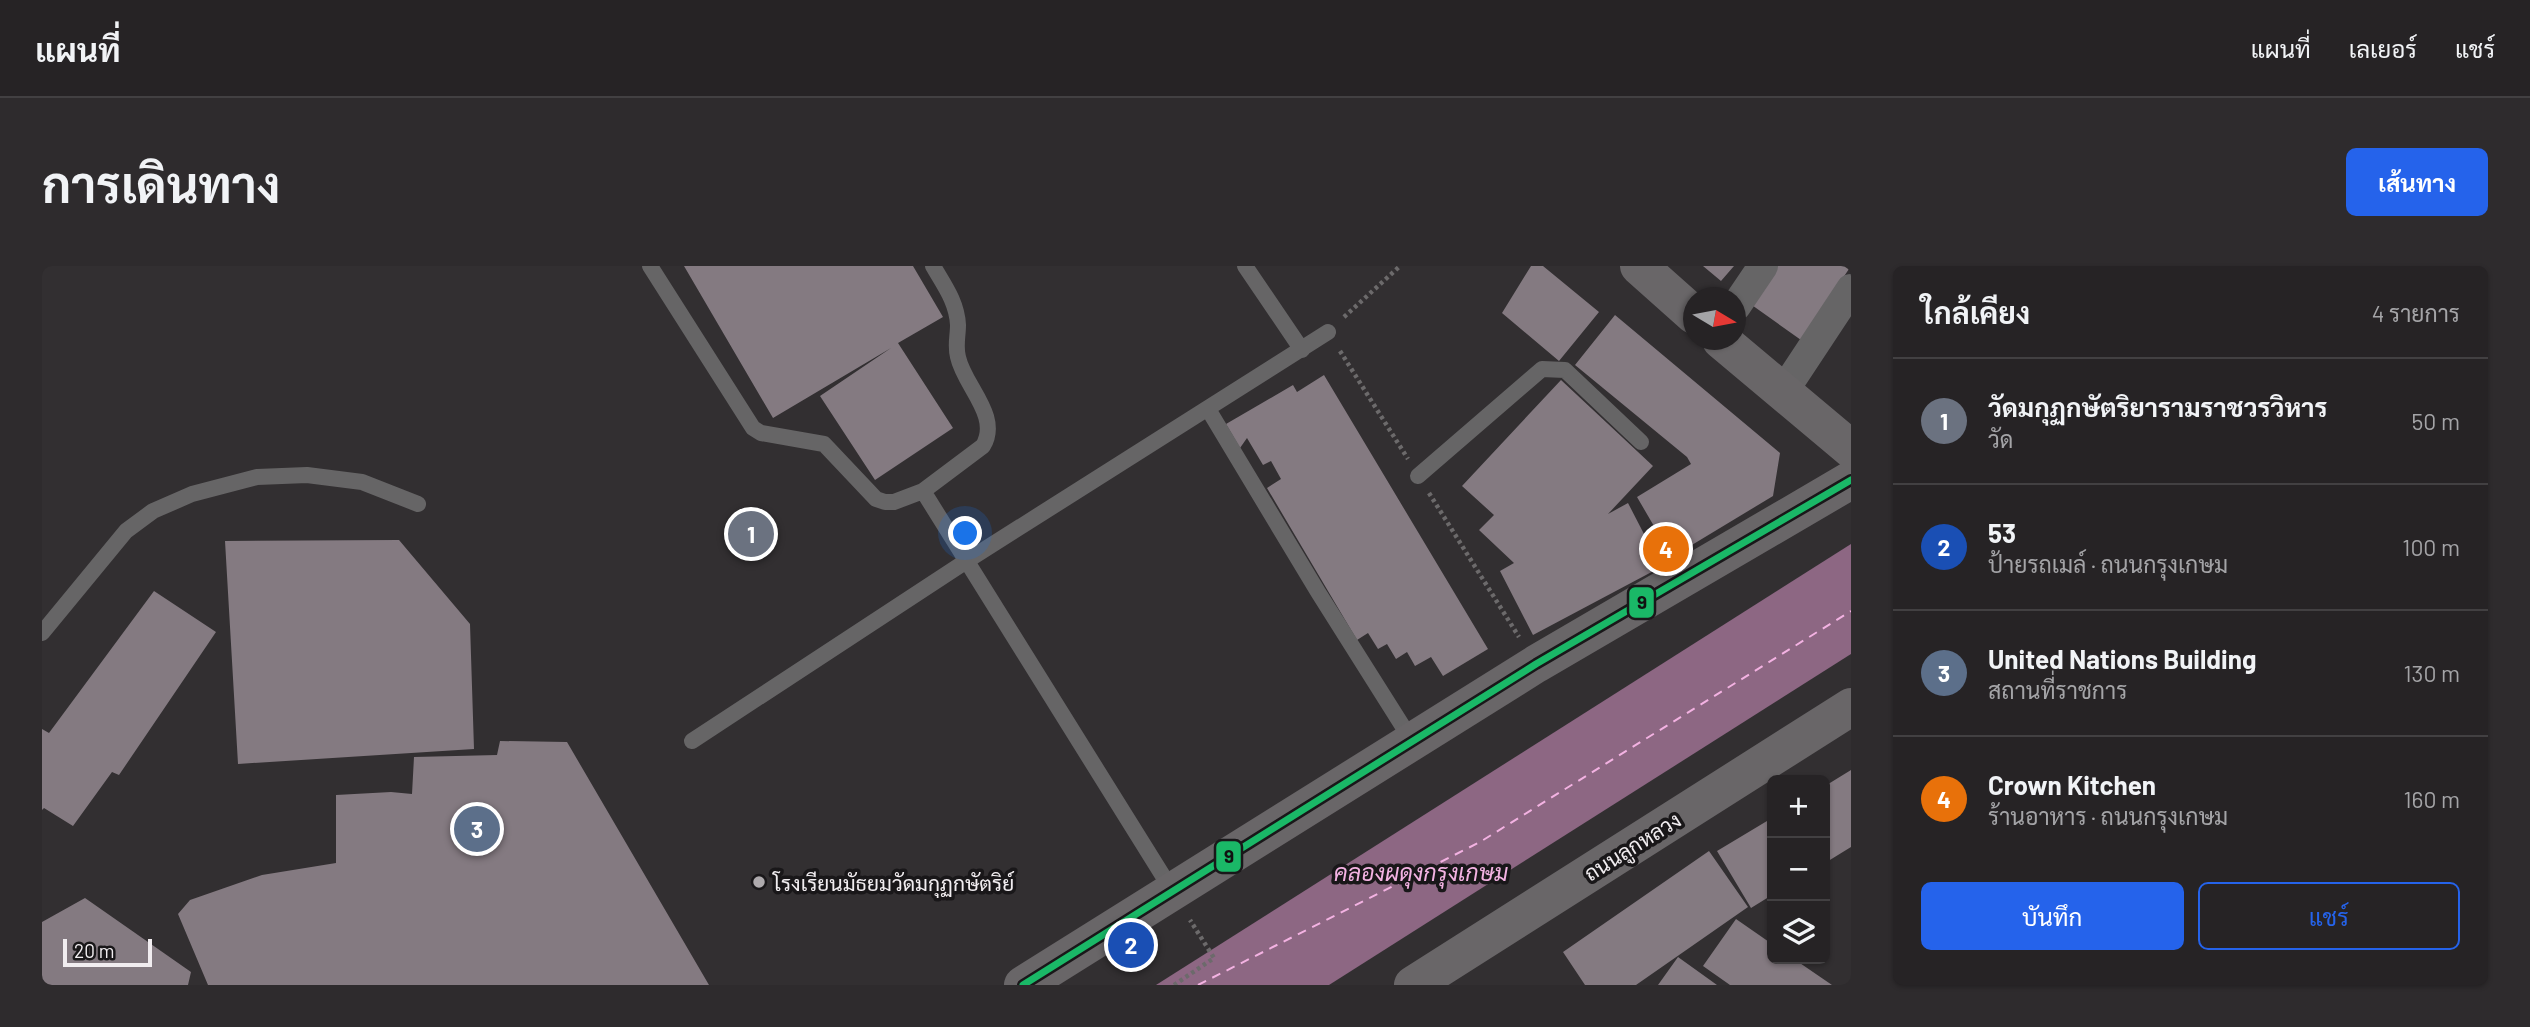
<!DOCTYPE html>
<html lang="th">
<meta charset="utf-8">
<style>
body{margin:0;font-family:Barlow,Sarabun,sans-serif;background:#2e2b2d;color:#f1f3f6}
.controls{position:absolute;right:21px;bottom:21px;display:grid;overflow:hidden;border-radius:10px;box-shadow:0 2px 5px #0004}
.controls button{width:63px;height:63px;display:grid;place-items:center;padding:0;border:0;border-bottom:2px solid #424042;background:#262325;color:#f1f3f6;font:35px sans-serif}
.compass{position:absolute;left:1641px;top:21px;width:63px;height:63px;border-radius:50%;background:#262325;box-shadow:0 2px 5px #0004;rotate:100deg}
.scale{position:absolute;left:21px;bottom:18px;width:89px;box-sizing:border-box;padding-left:7px;border:4px solid #f1edf0;border-top:0;font-size:19px;line-height:24px;white-space:nowrap;color:#f1edf0;-webkit-text-stroke:5px #191719;paint-order:stroke}
.you{position:absolute;left:924px;top:268px;width:24px;height:24px;margin:-18px;border:5px solid #fff;border-radius:50%;background:#1a73e8;box-shadow:0 0 0 10px #1a73e833}
.badge{display:grid;place-items:center;width:46px;height:46px;border-radius:50%;background:#2563eb;color:#fff;font-size:23px;font-weight:700}
.pin{position:absolute;translate:-50% -50%;border:4px solid #fff;box-shadow:0 2px 7px #0006}
.list{margin:0;padding:0;list-style:none}
h2{display:flex;justify-content:space-between;align-items:center;height:91px;margin:0;padding:0 28px;font-size:30px}
h2 small{font-size:23px;font-weight:400;color:#a4a4a7}
.list li{display:grid;grid-template-columns:46px 1fr auto;gap:21px;align-items:center;box-sizing:border-box;height:126px;padding:0 28px;border-top:2px solid #424042}
.list b{display:block;font-size:26px;white-space:nowrap}
.list p{margin:0;font-size:23px;white-space:nowrap;color:#a4a4a7}
.list em{font-size:23px;font-style:normal;color:#a4a4a7}
.actions{display:flex;gap:14px;padding:21px 28px}
.actions a{flex:1;padding:16px 0;border:2px solid #2563eb;border-radius:10px;text-align:center;font-size:24px;color:#2563eb}
.actions .main{background:#2563eb;color:#fff}
.icon{flex:none;width:38px;height:38px;fill:none;stroke:currentColor;stroke-width:2;stroke-linecap:round;stroke-linejoin:round}
.map{position:relative;flex:none;width:1809px;height:719px;overflow:hidden;border-radius:10px}
header{display:flex;align-items:center;gap:42px;box-sizing:border-box;height:98px;padding:0 35px;background:#262325;border-bottom:2px solid #424042}
header strong{font-size:33px}
nav{display:flex;gap:38px;margin-inline-start:auto;font-size:24px}
.intro{display:flex;align-items:center;justify-content:space-between;box-sizing:border-box;height:168px;padding:0 42px}
h1{margin:0;font-size:49px}
.button{padding:18px 32px;border-radius:10px;background:#2563eb;color:#fff;font-size:24px;font-weight:700}
main{display:flex;gap:42px;padding:0 42px}
aside{flex:1;background:#262325;border-radius:10px;box-shadow:0 2px 5px #0004}
.map>svg:first-child{display:block}
.water{fill:#8d6783}
.lines{fill:none;stroke-linecap:round;stroke-linejoin:round}
.ferry{stroke:#f3b2e2;stroke-width:2;stroke-dasharray:9 7;stroke-linecap:butt}
.building{fill:#847a81}
.path{stroke:#6c6a6b;stroke-width:4.5;stroke-dasharray:3.5 3.5;stroke-linecap:butt}
.lane{stroke:#666566;stroke-width:16}
.street{stroke:#666566;stroke-width:30}
.secondary{stroke:#696668;stroke-width:38}
.bus-1-casing{stroke:#191719;stroke-width:12}
.bus-1{stroke:#1ab867;stroke-width:7}
.poi-dot{fill:#aeaaad;stroke:#191719;stroke-width:2.5}
.labels{text-anchor:middle;dominant-baseline:central;stroke-width:7;stroke-linejoin:round;paint-order:stroke}
.street-label{font-size:21px;fill:#f1edf0;stroke:#191719}
.poi-label{font-size:21px;fill:#f1edf0;stroke:#191719;text-anchor:start}
.water-label{font-size:23px;font-style:italic;fill:#f3b2e2;stroke:#191719}
.line-badge{stroke:#191719;stroke-width:2.5}
.pale-badge-label{font-size:19px;text-anchor:middle;font-weight:bold;fill:#111}
</style>
<header>
<strong>แผนที่</strong>
<nav><a>แผนที่</a><a>เลเยอร์</a><a>แชร์</a></nav>
</header>
<div class="intro"><h1>การเดินทาง</h1><a class="button">เส้นทาง</a></div>
<main>
<div class="map">
<svg width="1809" height="719" viewBox="0 0 1809 719">
<rect width="100%" height="100%" fill="#322f31"/>
<path class="water" d="M1809,278V388L1287,719H1114Z"/>
<g class="lines">
<path class="ferry" d="M1156,719L1438,576L1809,345"/>
</g>
<path class="building" d="M642,0H871L901,51L856,77L911,162L833,214L778,130L849,82L731,152Z
M1489,0H1501L1557,46L1517,95L1460,47Z
M1661,0H1692L1679,15Z
M1735,0H1809L1759,74L1707,37Z
M1573,49L1738,187L1731,230L1630,291L1595,231L1649,198L1645,191L1533,99Z
M1282,109L1446,383L1401,410L1389,391L1373,400L1365,386L1354,393L1345,378L1336,383L1326,367L1315,374L1225,222L1239,213L1229,195L1221,199L1205,172L1198,182L1184,158L1251,119L1255,126Z
M1519,114L1611,200L1566,248L1586,237L1619,301L1491,369L1458,305L1472,297L1437,264L1452,249L1420,220Z
M357,274L428,358L432,483L196,498L183,275Z
M112,325L174,366L77,509L70,506L31,560L2,542L0,544V463L7,467Z
M458,475L525,476L667,719H166L136,648L148,634L220,609L294,597V529L349,526L370,528L372,491L455,489Z
M1809,504V581L1783,597V520Z
M1730,552V629L1709,642L1675,585Z
M1667,585L1706,641L1594,719H1543L1521,686Z
M43,632L149,706L146,719H0V656Z
M1694,653L1730,678V693H1752L1790,719H1688L1661,700Z
M1636,691L1675,719H1616Z"/>
<g class="lines">
<path class="path" d="M1302,51L1358,0
M1298,85L1366,193
M1387,227L1477,371
M1132,719L1172,692L1148,654"/>
<path class="lane" d="M608,0L711,162L719,167L782,178L834,233L843,236H852L881,225L941,180C959,150 922,120 916,91C913,80 916,70 916,59C915,36 902,19 891,0
M1203,0L1260,84
M1166,143L1276,326L1370,475
M1376,210L1500,103L1523,104L1599,176
M881,225L1131,626
M0,367L84,265L111,245L150,228L215,211L265,209L320,216L376,238
M650,475L926,294L1286,66"/>
<path class="street" d="M1694,40L1721,0
M1741,126L1809,23"/>
<path class="secondary" d="M1597,0L1652,49
M1679,74L1809,183
M981,719L1494,398L1809,214
M1371,719L1809,441"/>
<defs>
<path id="bus-1" d="M981,719L1494,398L1809,214"/>
</defs>
<use href="#bus-1" class="bus-1-casing"/>
<use href="#bus-1" class="bus-1"/>
</g>
<circle class="poi-dot" cx="717" cy="616" r="7"/>
<g class="labels">
<g class="street-label">
<text transform="translate(1590 580) rotate(-32)">ถนนลูกหลวง</text>
</g>
<g class="poi-label">
<text x="731" y="616">โรงเรียนมัธยมวัดมกุฏกษัตริย์</text>
</g>
<g class="water-label">
<text x="1379" y="606">คลองผดุงกรุงเกษม</text>
</g>
</g>
<g class="line-badge">
<rect x="1586" y="320" width="27" height="33" rx="7" fill="#1ab867"/>
<rect x="1173" y="574" width="27" height="33" rx="7" fill="#1ab867"/>
</g>
<g class="pale-badge-label">
<text x="1600" y="343">9</text>
<text x="1187" y="597">9</text>
</g>
</svg>
<div class="controls">
<button>+</button>
<button>−</button>
<button><svg class="icon" aria-label="layers" viewBox="0 0 24 24"><path d="M12 4l9 5-9 5-9-5zM3 14l9 5 9-5"/></svg></button>
</div>
<svg class="compass" viewBox="-18 -18 36 36"><path d="M0-13l5 13h-10z" fill="#e53935"/><path d="M0 13l5-13h-10z" fill="#a4a4a7"/></svg>
<div class="scale">20 m</div>
<div class="you"></div>
<div class="pin badge" style="left:709px;top:268px;background:#6b7280">1</div>
<div class="pin badge" style="left:1089px;top:679px;background:#1a4fb4">2</div>
<div class="pin badge" style="left:435px;top:563px;background:#5c6f8a">3</div>
<div class="pin badge" style="left:1624px;top:283px;background:#e8710a">4</div>
</div>
<aside>
<h2>ใกล้เคียง<small>4 รายการ</small></h2>
<ul class="list">
<li><span class="badge" style="background:#6b7280">1</span><div><b>วัดมกุฏกษัตริยารามราชวรวิหาร</b><p>วัด</p></div><em>50 m</em></li>
<li><span class="badge" style="background:#1a4fb4">2</span><div><b>53</b><p>ป้ายรถเมล์ · ถนนกรุงเกษม</p></div><em>100 m</em></li>
<li><span class="badge" style="background:#5c6f8a">3</span><div><b>United Nations Building</b><p>สถานที่ราชการ</p></div><em>130 m</em></li>
<li><span class="badge" style="background:#e8710a">4</span><div><b>Crown Kitchen</b><p>ร้านอาหาร · ถนนกรุงเกษม</p></div><em>160 m</em></li>
</ul>
<div class="actions"><a class="main">บันทึก</a><a>แชร์</a></div>
</aside>
</main>
